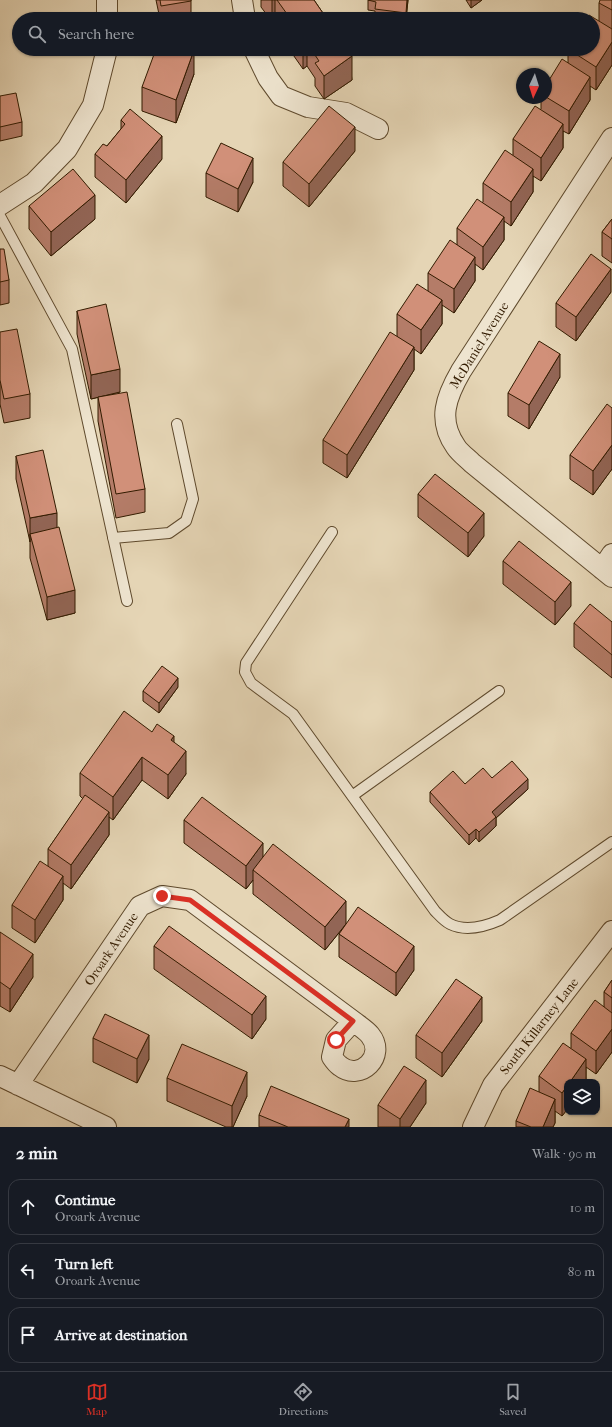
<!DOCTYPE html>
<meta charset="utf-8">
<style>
body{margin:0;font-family:"IM FELL French Canon",serif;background:#20242c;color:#f1f3f6}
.controls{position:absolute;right:12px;bottom:12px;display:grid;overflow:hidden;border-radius:8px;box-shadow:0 1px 3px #0004}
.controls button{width:36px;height:36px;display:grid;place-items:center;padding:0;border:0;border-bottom:1px solid #363941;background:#171b24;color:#f1f3f6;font:20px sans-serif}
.compass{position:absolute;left:516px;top:68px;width:36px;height:36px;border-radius:50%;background:#171b24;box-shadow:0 1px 3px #0004;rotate:184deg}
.stop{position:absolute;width:12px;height:12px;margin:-9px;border:3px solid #d93025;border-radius:50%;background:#fff}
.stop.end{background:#d93025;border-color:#fff;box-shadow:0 1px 4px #0008}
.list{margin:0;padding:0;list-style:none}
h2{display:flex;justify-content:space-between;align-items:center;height:52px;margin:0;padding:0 16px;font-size:17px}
h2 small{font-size:13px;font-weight:400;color:#9ea1a6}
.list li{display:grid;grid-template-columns:26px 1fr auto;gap:12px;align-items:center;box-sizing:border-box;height:56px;margin:0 8px 8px;padding:0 8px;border:1px solid #363941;border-radius:12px}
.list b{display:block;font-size:15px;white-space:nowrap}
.list p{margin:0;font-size:13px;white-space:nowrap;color:#9ea1a6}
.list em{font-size:13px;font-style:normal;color:#9ea1a6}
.icon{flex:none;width:22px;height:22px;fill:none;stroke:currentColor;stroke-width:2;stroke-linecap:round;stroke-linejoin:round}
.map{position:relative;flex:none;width:612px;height:1127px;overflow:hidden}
.search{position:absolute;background:#171b24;box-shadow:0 1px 3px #0004;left:12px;right:12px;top:12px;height:44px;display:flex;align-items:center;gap:10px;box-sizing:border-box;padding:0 14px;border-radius:22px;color:#9ea1a6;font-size:15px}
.sheet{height:244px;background:#171b24}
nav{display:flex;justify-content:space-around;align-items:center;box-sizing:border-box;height:56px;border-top:1px solid #363941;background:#171b24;font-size:11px;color:#9ea1a6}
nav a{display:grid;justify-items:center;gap:2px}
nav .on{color:#d93025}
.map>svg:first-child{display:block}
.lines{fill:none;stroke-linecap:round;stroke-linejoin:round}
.service-casing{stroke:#5f4a2d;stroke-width:12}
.minor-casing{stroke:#5f4a2d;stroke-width:22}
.service{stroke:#eee4cf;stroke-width:10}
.minor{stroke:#eee4cf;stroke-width:20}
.wall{fill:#b47c68;stroke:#321b00}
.shaded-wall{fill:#926555;stroke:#321b00}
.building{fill:#d19079;stroke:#321b00}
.route{stroke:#d93025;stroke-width:5}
.labels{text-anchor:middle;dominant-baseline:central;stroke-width:3;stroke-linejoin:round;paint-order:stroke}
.street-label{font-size:13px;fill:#321b00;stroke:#eee4cf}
</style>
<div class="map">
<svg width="612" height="1127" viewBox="0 0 612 1127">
<rect width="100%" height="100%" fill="#e5d5b5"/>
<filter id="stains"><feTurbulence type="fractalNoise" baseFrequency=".005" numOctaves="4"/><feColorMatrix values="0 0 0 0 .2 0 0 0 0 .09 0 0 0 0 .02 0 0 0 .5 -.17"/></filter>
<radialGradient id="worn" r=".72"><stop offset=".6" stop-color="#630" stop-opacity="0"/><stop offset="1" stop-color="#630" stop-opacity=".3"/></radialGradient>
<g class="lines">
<defs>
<path id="service" d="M0,216L72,349L127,601
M332,532L246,663L245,672L251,683L293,714L435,911C439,915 444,921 450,924C466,932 484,927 500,920L612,842
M113,538L169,533L186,521L193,499L177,424
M352,796L499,691"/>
<path id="minor" d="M242,0L245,19
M107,19V0
M254,49L268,78L281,96L308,107L346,113L378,129
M612,138L461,371C446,397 437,420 456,447C460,453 467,458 472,463L612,577
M0,205L34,183L67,149L93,105L107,49
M602,569L612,554
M0,1076L106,1127
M18,1085L140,906L162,896L190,900L353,1021C358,1025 366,1030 370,1035C387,1056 360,1082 340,1066C337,1064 334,1060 332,1057L336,1040L353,1021
M473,1127L493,1085L612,931"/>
</defs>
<use href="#service" class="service-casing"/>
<use href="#minor" class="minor-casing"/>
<use href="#service" class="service"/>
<use href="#minor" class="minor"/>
</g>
<path class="wall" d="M156,0H191V19H160Z
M261,0H314L327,19H270L261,7Z
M368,0H408L406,19H381L375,18V11L368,10Z
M466,0H482L471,8Z
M612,0V65L596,90L590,86V100L569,134L563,131V148L541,181L533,176V192L511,226L504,221V240L483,270L475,264V281L454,313L442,305V324L421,354L414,349V370L347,478L323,463V440L397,337V314L428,292V273L457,245V228L483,202V183L513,155V139L541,109V98H546V85L568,63V49L599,21V3Z
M289,49H348L352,80L324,99L315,86V78L307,66L303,69Z
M194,74L176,123L142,111V87Z
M0,96L22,122V136L0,141Z
M121,120L162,159L126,203L95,177V154L107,146L121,129Z
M355,151L309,207L283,186V162Z
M206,173L253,182L238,212L206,197Z
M29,206L95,219L51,256L29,229Z
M612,219V263L602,256V232Z
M0,249L9,280V303L0,305Z
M611,292L576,341L556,327V303Z
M77,311L120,392L91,399L77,334Z
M0,332L30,394V418L4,423L0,404Z
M560,377L529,429L508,416V393Z
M98,397L145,489V512L116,518L98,421Z
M612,408V469L593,495L570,479V455Z
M16,456L57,528L75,613L47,620L30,558V542L16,479Z
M418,494L484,536L468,557L418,517Z
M503,561L571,606L555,625L503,584Z
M612,622V678L574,647V623Z
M178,687L159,713L143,701V691Z
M152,732L174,742L186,774L168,799L142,780L113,820L109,817V835L71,889L63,883V900L35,943L12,928V905L48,866V849L83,799L80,796V773Z
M492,778L528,789L496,818V826L479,842L476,838L469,845L430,802V792Z
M184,820L263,857L346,924L325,950L253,894V880L246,889L184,843Z
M0,932L33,977L10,1012L0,1006Z
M339,934L414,970L396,996L339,957Z
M154,946L266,1019L252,1039L154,969Z
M612,980V1052L596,1074L586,1067V1082L562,1116L555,1111V1123L553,1127H516V1121L539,1092V1076L571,1048V1033L604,1007V992Z
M482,1021L442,1077L416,1058V1035Z
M93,1038L149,1059L137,1083L93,1062Z
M167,1078L247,1096L233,1127H226L167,1101Z
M426,1103L410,1127H378V1105Z
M259,1115L349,1127H259Z"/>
<path class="shaded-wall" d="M272,0H275V19H272Z
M407,0H408L406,19V13Z
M471,0H482L471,8Z
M612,42V65L596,90V67Z
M303,49H307V66L303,69Z
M194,50V74L176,123V100Z
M352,56V80L324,99V76Z
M590,77V100L569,134V111Z
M563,124V148L541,181V158Z
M355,127V151L309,207V184Z
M162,136V159L126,203V180Z
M253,158V182L238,212V189Z
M533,169V192L511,226V202Z
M95,195V219L51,256V232Z
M504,217V240L483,270V247Z
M475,257V281L454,313V289Z
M611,269V292L576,341V317Z
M442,300V324L421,354V330Z
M414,347V370L347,478V455Z
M560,354V377L529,429V405Z
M120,369V392L91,399V375Z
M612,445V469L593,495V471Z
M57,513V536L30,534V542V518Z
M484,513V536L468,557V533Z
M571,582V606L555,625V602Z
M75,590V613L47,620V597Z
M178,678V687L159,713V703Z
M174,736V760L171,740Z
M186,751V774L168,799V775Z
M142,757V780L113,820V797Z
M528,779V789L496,818V826L479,842V832L492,812Z
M109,812V835L71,889V865Z
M476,829V838L469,845V835Z
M263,843V867L253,870V880L246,889V866Z
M63,876V900L35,943V920Z
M346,901V924L325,950V927Z
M414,946V970L396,996V973Z
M33,954V977L10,1012V989Z
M266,996V1019L252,1039V1015Z
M482,997V1021L442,1077V1053Z
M612,1029V1052L596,1074V1051Z
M149,1035V1059L137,1083V1059Z
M586,1059V1082H570Z
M247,1072V1096L233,1127H232V1106Z
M426,1080V1103L410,1127H400V1119Z
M567,1086V1110L562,1116V1093Z
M555,1099V1123L553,1127H543Z
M349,1119V1127H345Z"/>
<path class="building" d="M160,0H191V1L161,6Z
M277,0H314L327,19H285L283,17L287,14Z
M368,0H407L406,13L375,9L376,2Z
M600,0H612V10L599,3Z
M589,15L612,29V42L596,67L568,49H593V19H586Z
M156,49H191L194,50L176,100L142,87Z
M311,49H348L352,56L324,76L315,63L319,61Z
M562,59L590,77L569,111L546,97V85Z
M16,93L22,122L0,127V96Z
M329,106L355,127L309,184L283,162Z
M535,106L563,124L541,158L513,139Z
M130,109L162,136L126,180L95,154L103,144L107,146L125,124L121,120Z
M221,143L253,158L238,189L206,173Z
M505,150L533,169L511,202L483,183Z
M73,169L95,195L51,232L29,206Z
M477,199L504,217L483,247L457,228Z
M612,219V239L602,232Z
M450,240L475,257L454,289L428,273Z
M0,249H4L9,280L0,282Z
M591,254L611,269L576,317L556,303Z
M417,284L442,300L421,330L397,314Z
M106,304L120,369L91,375L77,311Z
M17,329L30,394L4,399L0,380V332Z
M390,332L414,347L347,455L323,440Z
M539,341L560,354L529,405L508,393Z
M127,392L145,489L116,494L98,397Z
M607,404L612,408V445L593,471L570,455Z
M43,450L57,513L30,518L16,456Z
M435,474L484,513L468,533L418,494Z
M59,527L75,590L47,597L30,534Z
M519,541L571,582L555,602L503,561Z
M590,604L612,622V655L574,623Z
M162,666L178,678L159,703L143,691Z
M124,711L152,732L157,724L174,736L171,740L186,751L168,775L142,757L113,797L80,773Z
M512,761L528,779L492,812L496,817L479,832L476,829L469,835L430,792L453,771L465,784L483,768L492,778Z
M85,795L109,812L71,865L48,849Z
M202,797L263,843L246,866L184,820Z
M273,844L346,901L325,927L253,870Z
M40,861L63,876L35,920L12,905Z
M358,907L414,946L396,973L339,934Z
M169,926L266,996L252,1015L154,946Z
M0,932L33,954L10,989L0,982Z
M456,979L482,997L442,1053L416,1035Z
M612,980V998L604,992Z
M595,1000L612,1013V1029L596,1051L571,1033Z
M105,1014L149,1035L137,1059L93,1038Z
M563,1043L586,1059L570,1082H567V1086L562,1093L539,1076Z
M182,1044L247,1072L232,1106L167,1078Z
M404,1066L426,1080L400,1119L378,1105Z
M271,1086L349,1119L345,1127H288L259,1115Z
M530,1088L555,1099L543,1127H531L516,1121Z"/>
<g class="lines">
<path class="route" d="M162,896L190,900L353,1021L336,1040"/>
</g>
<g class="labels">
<g class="street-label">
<text transform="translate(479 345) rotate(-58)">McDaniel Avenue</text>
<text transform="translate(111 949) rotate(-56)">Oroark Avenue</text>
<text transform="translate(539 1026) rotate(-52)">South Killarney Lane</text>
</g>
</g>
<rect width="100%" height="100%" filter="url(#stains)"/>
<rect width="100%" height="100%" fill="url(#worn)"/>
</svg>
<div class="controls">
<button><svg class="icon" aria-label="layers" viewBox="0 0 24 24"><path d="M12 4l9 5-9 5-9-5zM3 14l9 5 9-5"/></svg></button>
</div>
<svg class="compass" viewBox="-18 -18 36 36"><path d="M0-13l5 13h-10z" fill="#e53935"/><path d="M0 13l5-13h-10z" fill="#9ea1a6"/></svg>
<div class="stop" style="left:336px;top:1040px"></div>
<div class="stop end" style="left:162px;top:896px"></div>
<div class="search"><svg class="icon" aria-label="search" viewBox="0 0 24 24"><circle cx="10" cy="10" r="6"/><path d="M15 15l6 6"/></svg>Search here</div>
</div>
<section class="sheet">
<h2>2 min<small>Walk · 90 m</small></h2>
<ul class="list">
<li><svg class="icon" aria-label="ahead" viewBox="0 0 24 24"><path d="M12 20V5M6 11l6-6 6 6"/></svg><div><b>Continue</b><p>Oroark Avenue</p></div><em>10 m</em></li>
<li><svg class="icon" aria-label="left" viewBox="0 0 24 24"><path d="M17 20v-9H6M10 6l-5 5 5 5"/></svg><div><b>Turn left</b><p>Oroark Avenue</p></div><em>80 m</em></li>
<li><svg class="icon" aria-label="arrive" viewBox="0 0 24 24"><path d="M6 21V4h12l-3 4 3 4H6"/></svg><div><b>Arrive at destination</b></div></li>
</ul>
</section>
<nav>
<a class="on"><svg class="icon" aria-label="map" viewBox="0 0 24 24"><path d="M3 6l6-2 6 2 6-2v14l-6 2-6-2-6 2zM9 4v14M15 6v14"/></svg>Map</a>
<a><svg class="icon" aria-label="directions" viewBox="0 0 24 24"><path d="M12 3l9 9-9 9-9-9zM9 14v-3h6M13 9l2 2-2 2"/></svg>Directions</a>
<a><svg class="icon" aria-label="saved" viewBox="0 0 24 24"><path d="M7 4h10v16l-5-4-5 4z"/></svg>Saved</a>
</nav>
